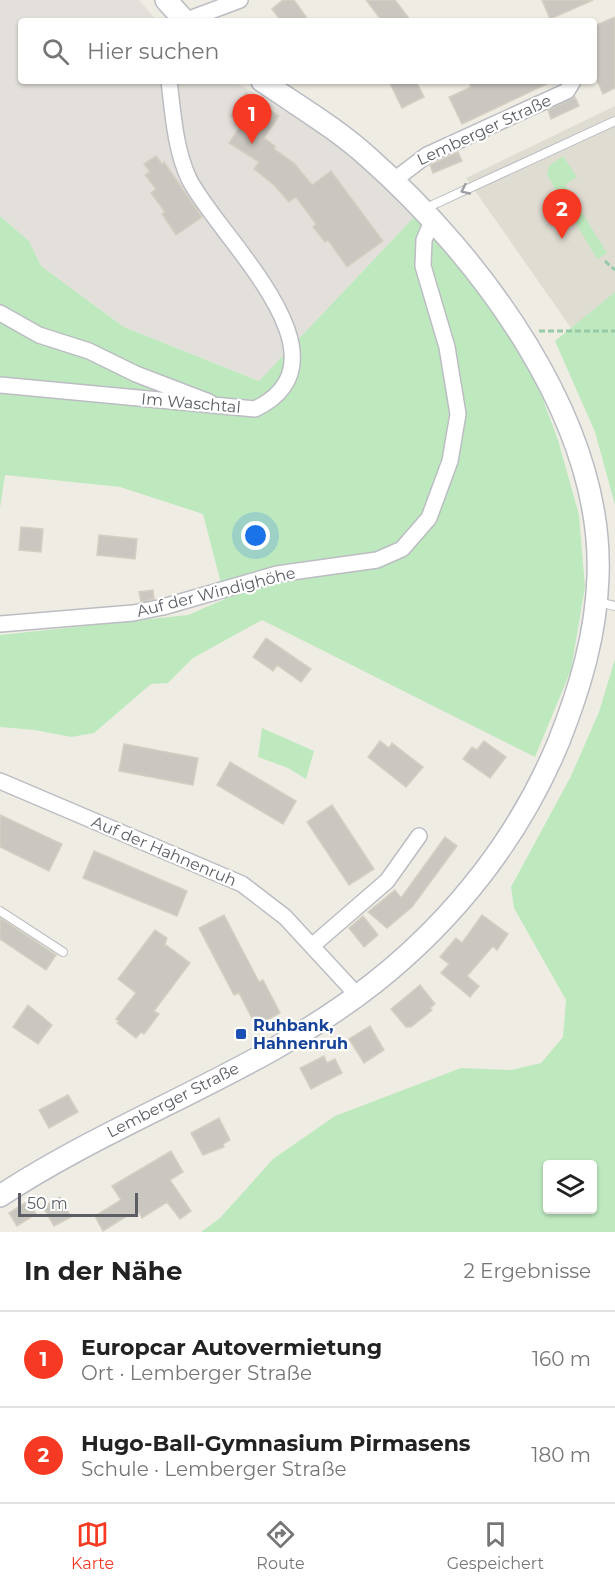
<!DOCTYPE html>
<html lang="de">
<meta charset="utf-8">
<style>
body{margin:0;font-family:Montserrat,sans-serif;background:#f6f6f6;color:#222}
.controls{position:absolute;right:18px;bottom:18px;display:grid;overflow:hidden;border-radius:6px;box-shadow:0 2px 4px #0004}
.controls button{width:54px;height:54px;display:grid;place-items:center;padding:0;border:0;border-bottom:2px solid #e0e0e0;background:#fff;color:#222;font:30px sans-serif}
.scale{position:absolute;left:18px;bottom:15px;width:120px;box-sizing:border-box;padding-left:6px;border:3px solid #5b5f65;border-top:0;font-size:16px;line-height:21px;white-space:nowrap;color:#5b5f65;-webkit-text-stroke:4px #fff;paint-order:stroke}
.you{position:absolute;left:256px;top:536px;width:21px;height:21px;margin:-15px;border:4px solid #fff;border-radius:50%;background:#1a73e8;box-shadow:0 0 0 9px #1a73e833}
.badge{display:grid;place-items:center;width:39px;height:39px;border-radius:50%;background:#f53923;color:#fff;font-size:20px;font-weight:700}
.pin{position:absolute;translate:-50% -50px;filter:drop-shadow(0 2px 3px #0008)}
.pin::after{content:'';position:absolute;top:32px;width:21px;height:18px;background:inherit;clip-path:polygon(0 0,100% 0,50% 100%)}
.list{margin:0;padding:0;list-style:none}
h2{display:flex;justify-content:space-between;align-items:center;height:78px;margin:0;padding:0 24px;font-size:26px}
h2 small{font-size:20px;font-weight:400;color:#767676}
.list li{display:grid;grid-template-columns:39px 1fr auto;gap:18px;align-items:center;box-sizing:border-box;height:96px;padding:0 24px;border-top:2px solid #e0e0e0}
.list b{display:block;font-size:22px;white-space:nowrap}
.list p{margin:0;font-size:20px;white-space:nowrap;color:#767676}
.list em{font-size:20px;font-style:normal;color:#767676}
.icon{flex:none;width:33px;height:33px;fill:none;stroke:currentColor;stroke-width:2;stroke-linecap:round;stroke-linejoin:round}
.map{position:relative;flex:none;width:615px;height:1232px;overflow:hidden}
.search{position:absolute;background:#fff;box-shadow:0 2px 4px #0004;left:18px;right:18px;top:18px;height:66px;display:flex;align-items:center;gap:15px;box-sizing:border-box;padding:0 21px;border-radius:6px;color:#767676;font-size:22px}
.sheet{height:270px;background:#fff}
nav{display:flex;justify-content:space-around;align-items:center;box-sizing:border-box;height:84px;border-top:2px solid #e0e0e0;background:#fff;font-size:16px;color:#767676}
nav a{display:grid;justify-items:center;gap:3px}
nav .on{color:#f53923}
.map>svg:first-child{display:block}
.industrial{fill:#e3e0db}
.education{fill:#dfdcd2}
.green{fill:#bee9bf;fill-rule:evenodd}
.building{fill:#cac7c0;stroke:#d4cfc1;stroke-width:1.5}
.lines{fill:none;stroke-linecap:round;stroke-linejoin:round}
.service-casing{stroke:#bbbdc3;stroke-width:10}
.minor-casing{stroke:#bbbdc3;stroke-width:18}
.secondary-casing{stroke:#b9bcc3;stroke-width:24}
.path{stroke:#96caa6;stroke-width:3;stroke-dasharray:6 3;stroke-linecap:butt}
.service{stroke:#fff;stroke-width:8}
.minor{stroke:#fff;stroke-width:15}
.secondary{stroke:#fff;stroke-width:21}
.oneway{stroke:#9d9fa3}
.transit-dot{fill:#1a4fb4;stroke:#fff;stroke-width:2}
.labels{text-anchor:middle;dominant-baseline:central;stroke-width:4.5;stroke-linejoin:round;paint-order:stroke}
.street-label{font-size:16px;fill:#5b5f65;stroke:#fff}
.transit-label{font-size:16px;font-weight:bold;fill:#164399;stroke:#fff;text-anchor:start}
</style>
<div class="map">
<svg width="615" height="1232" viewBox="0 0 615 1232">
<rect width="100%" height="100%" fill="#efede3"/>
<path class="industrial" d="M0,0H139L157,21H21V81H233L326,135L417,214L260,381L124,327L41,266L29,241L0,216Z"/>
<path class="education" d="M615,106V300L571,328L466,178Z"/>
<path class="green" d="M563,156L577,177L565,185L607,253L597,259L547,175L549,166Z
M417,214L525,351L558,440L579,515L585,587L571,670L535,757L262,620L193,658L168,683L151,684L94,733L71,737L35,730L0,727V635L188,615L225,599L203,514L120,487L5,475L0,508V216L29,241L41,266L124,327L259,381Z
M615,292V505L595,432L555,341Z
M615,659V1232H201L220,1218L273,1159L335,1116L461,1068L511,1070L541,1063L563,1037L566,1000L514,908L511,887L571,776L599,712ZM548,1164H592V1210H548Z
M262,728L314,751L306,779L288,768L258,757Z"/>
<path class="building" d="M283,0H294L309,21H281L272,9Z
M366,0H395L411,21H382Z
M542,0H593L550,19Z
M615,17V88L603,94L594,74V26Z
M389,81H416L424,97L402,108Z
M468,81H553L462,124L449,97L471,87Z
M246,93L279,116L264,138L275,146L274,149L294,163L312,185L331,171L383,241L347,267L328,240L325,242L313,227L316,224L296,197L289,202L274,185L254,169L259,162L229,143L242,124L231,116Z
M575,97L579,106L551,119L548,110Z
M458,152L462,161L433,173L430,165Z
M156,156L162,164L164,162L202,217L176,235L162,214L165,212L151,193L156,189L145,175L150,172L144,164Z
M21,527L43,529L41,552L19,550Z
M99,535L137,539L135,559L97,555Z
M153,590L154,599L141,602L139,592Z
M266,638L311,669L301,682L277,665L273,671L253,657Z
M380,741L389,748L392,743L423,767L406,787L368,757Z
M484,741L506,757L490,778L463,759L472,747L477,750Z
M124,744L198,758L193,785L119,771Z
M230,762L296,801L283,824L217,785Z
M332,805L374,869L349,885L307,822Z
M0,815L62,844L49,871L0,847Z
M445,837L457,846L412,907L387,928L368,912L395,890L401,898Z
M94,851L187,891L177,916L83,878Z
M224,915L259,982L263,980L280,1013L256,1026L239,993L234,995L199,928Z
M482,915L508,934L497,950L493,946L467,976L479,986L470,997L441,973L449,964L440,957L456,938L462,943Z
M363,916L378,935L364,947L349,928Z
M0,918L56,955L46,970L0,939Z
M155,930L167,938L164,947L166,945L190,963L154,1011L159,1014L144,1034L141,1032L136,1038L117,1023L119,1021L116,1019L136,993L118,979Z
M420,985L435,1004L430,1008L432,1010L411,1027H406L391,1009Z
M28,1005L52,1025L38,1044L13,1027Z
M370,1026L384,1050L364,1063L349,1039Z
M324,1056L327,1063L335,1059L342,1073L311,1089L300,1068Z
M68,1095L78,1112L49,1128L39,1110Z
M219,1118L230,1140L223,1144L224,1147L203,1155L191,1133Z
M171,1151L183,1172L170,1180L191,1211L180,1219L167,1202L142,1218L139,1212L131,1216L130,1214L103,1231L95,1216L121,1200L112,1186Z
M60,1197L71,1217L54,1226L43,1207Z
M28,1201L36,1214L17,1226L9,1213Z"/>
<g class="lines">
<defs>
<path id="service" d="M424,209L615,121
M598,602L615,606
M0,911L63,952"/>
<path id="minor" d="M184,21L240,0
M393,181L427,155L567,91L573,81
M0,313L39,335L89,351L136,374L209,402
M0,385L255,409C358,359 218,237 189,179C175,149 173,113 169,81
M0,624L133,613L163,607L277,574L377,560L402,549L429,518L450,461L458,414L447,347L423,266L424,240L433,219
M0,781L242,884L285,917L357,995
M313,945L387,881L419,836"/>
<path id="secondary" d="M166,0L185,21
M0,1196C120,1117 261,1072 374,983C455,919 520,836 559,741C580,688 596,635 598,577C604,420 480,256 368,157C336,128 298,106 262,81"/>
</defs>
<use href="#service" class="service-casing"/>
<use href="#minor" class="minor-casing"/>
<use href="#secondary" class="secondary-casing"/>
<path class="path" d="M605,261L615,270
M539,331H615"/>
<use href="#service" class="service"/>
<use href="#minor" class="minor"/>
<use href="#secondary" class="secondary"/>
</g>
<defs><path id="oneway-chevron" d="M-2-3.5L2.5 0L-2 3.5" fill="none" stroke-width="1.6" stroke-linecap="round" stroke-linejoin="round" transform="scale(1.5)"/></defs>
<use class="oneway" href="#oneway-chevron" transform="translate(465 190) rotate(155)"/>
<rect class="transit-dot" x="235" y="1028" width="12" height="12" rx="3"/>
<g class="labels">
<g class="street-label">
<text transform="translate(484 130) rotate(-25)">Lemberger Straße</text>
<text transform="translate(191 403) rotate(5)">Im Waschtal</text>
<text transform="translate(216 592) rotate(-14)">Auf der Windighöhe</text>
<text transform="translate(164 851) rotate(23)">Auf der Hahnenruh</text>
<text transform="translate(173 1100) rotate(-27)">Lemberger Straße</text>
</g>
<g class="transit-label">
<text x="253" y="1025">Ruhbank,<tspan x="253" dy="18">Hahnenruh</tspan></text>
</g>
</g>
</svg>
<div class="controls">
<button><svg class="icon" aria-label="layers" viewBox="0 0 24 24"><path d="M12 4l9 5-9 5-9-5zM3 14l9 5 9-5"/></svg></button>
</div>
<div class="scale">50 m</div>
<div class="you"></div>
<div class="pin badge" style="left:252px;top:144px">1</div>
<div class="pin badge" style="left:562px;top:239px">2</div>
<div class="search"><svg class="icon" aria-label="search" viewBox="0 0 24 24"><circle cx="10" cy="10" r="6"/><path d="M15 15l6 6"/></svg>Hier suchen</div>
</div>
<section class="sheet">
<h2>In der Nähe<small>2 Ergebnisse</small></h2>
<ul class="list">
<li><span class="badge">1</span><div><b>Europcar Autovermietung</b><p>Ort · Lemberger Straße</p></div><em>160 m</em></li>
<li><span class="badge">2</span><div><b>Hugo-Ball-Gymnasium Pirmasens</b><p>Schule · Lemberger Straße</p></div><em>180 m</em></li>
</ul>
</section>
<nav>
<a class="on"><svg class="icon" aria-label="map" viewBox="0 0 24 24"><path d="M3 6l6-2 6 2 6-2v14l-6 2-6-2-6 2zM9 4v14M15 6v14"/></svg>Karte</a>
<a><svg class="icon" aria-label="directions" viewBox="0 0 24 24"><path d="M12 3l9 9-9 9-9-9zM9 14v-3h6M13 9l2 2-2 2"/></svg>Route</a>
<a><svg class="icon" aria-label="saved" viewBox="0 0 24 24"><path d="M7 4h10v16l-5-4-5 4z"/></svg>Gespeichert</a>
</nav>
